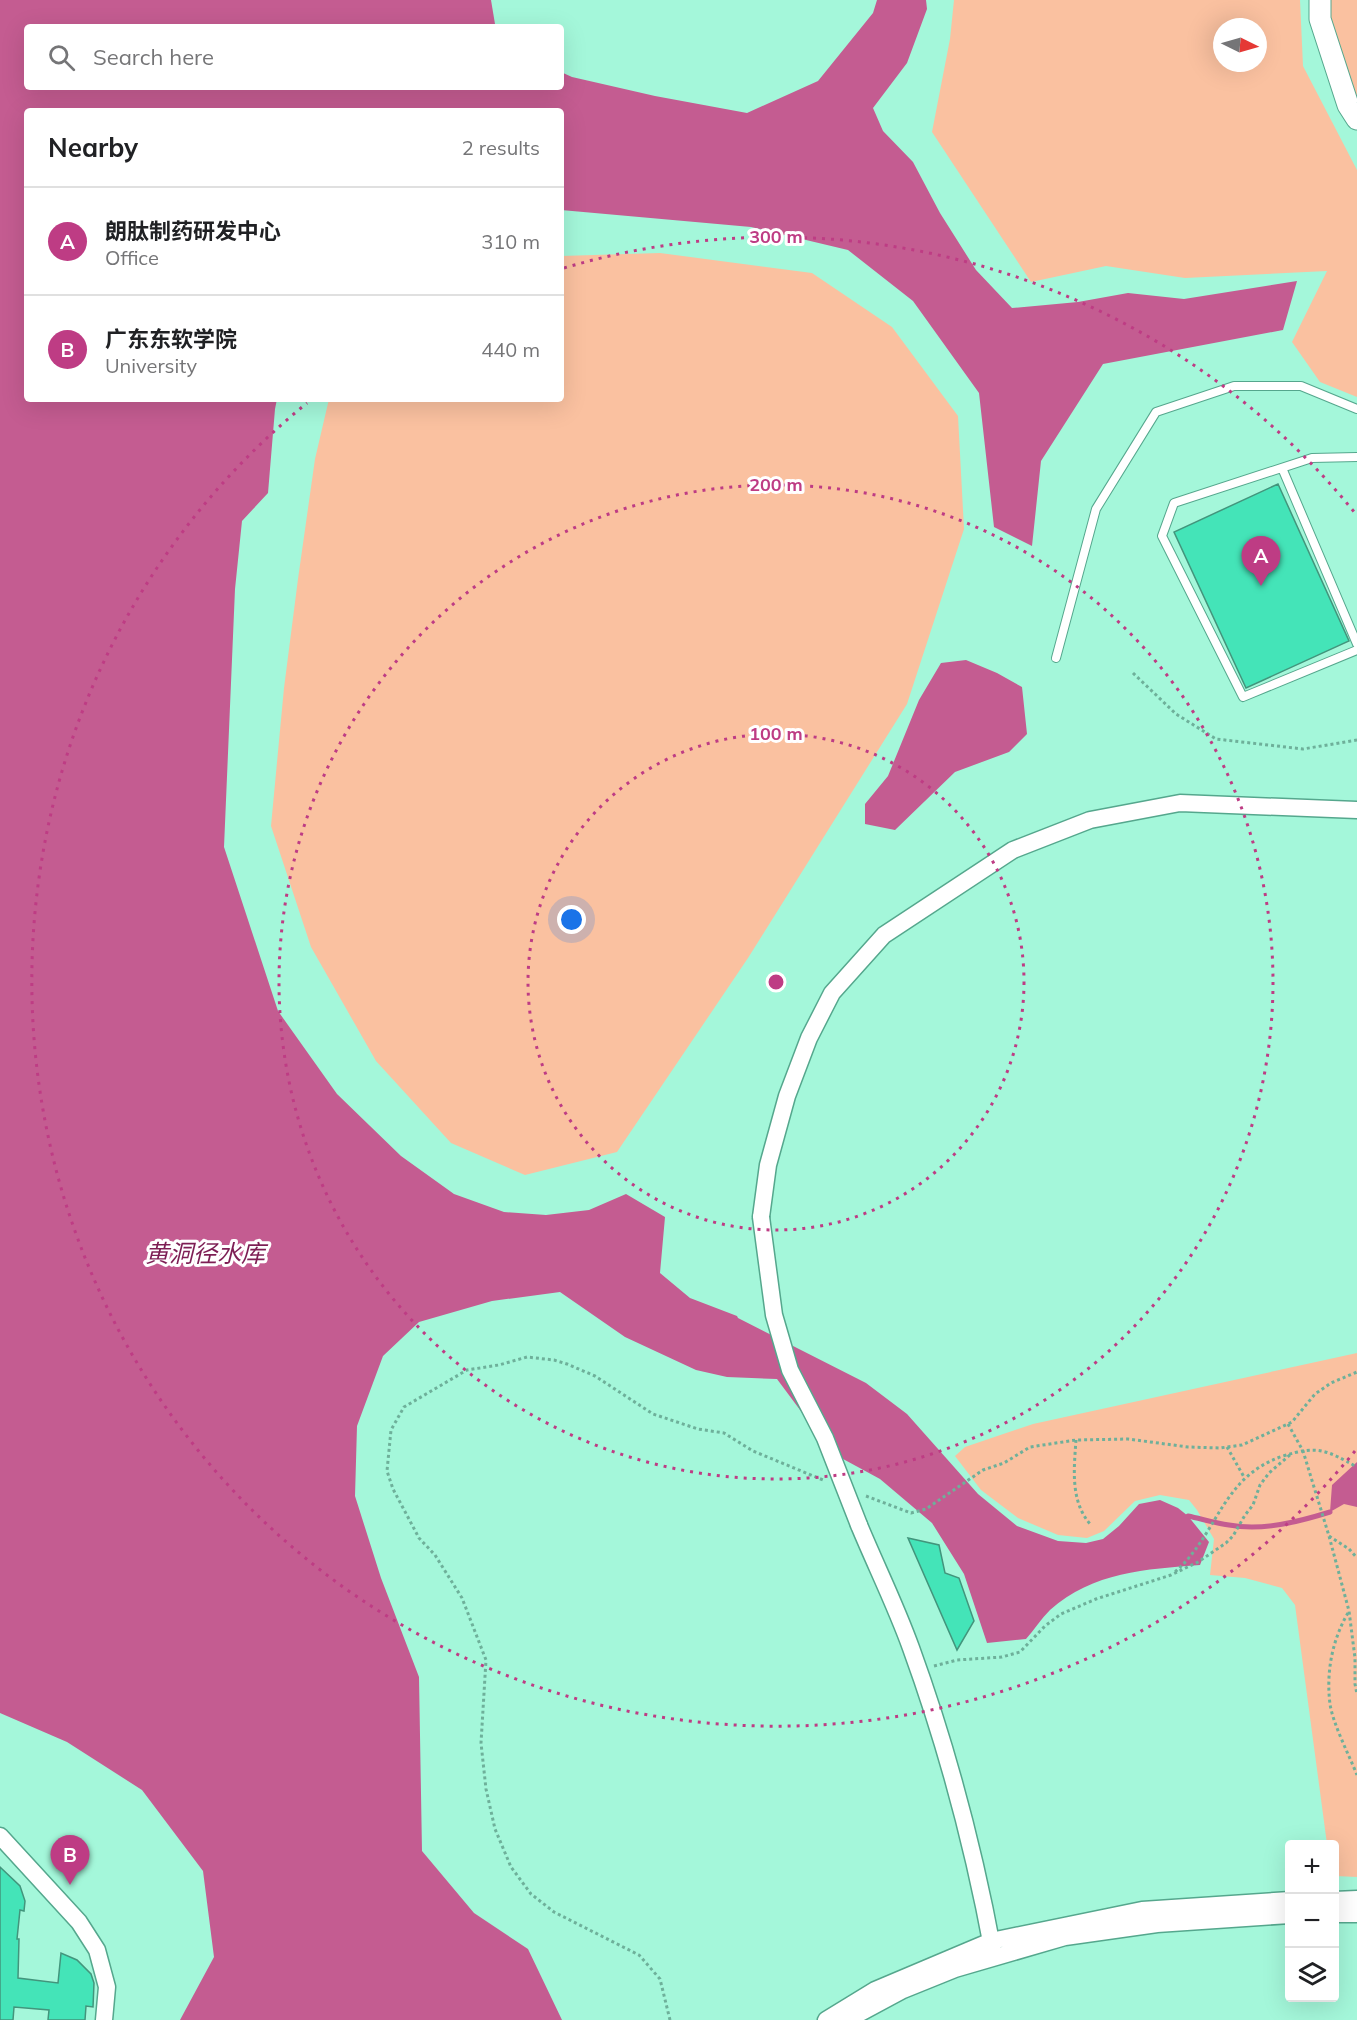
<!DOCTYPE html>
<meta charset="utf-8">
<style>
body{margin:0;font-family:Mulish,"Noto Sans SC",sans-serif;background:#f6f6f6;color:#202124}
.controls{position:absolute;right:18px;bottom:18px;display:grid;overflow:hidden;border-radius:6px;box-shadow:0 6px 24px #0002}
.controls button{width:54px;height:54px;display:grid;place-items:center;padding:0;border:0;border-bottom:2px solid #e0e0e0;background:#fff;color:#202124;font:30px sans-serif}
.compass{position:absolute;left:1213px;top:18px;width:54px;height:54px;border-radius:50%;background:#fff;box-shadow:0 6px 24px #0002;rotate:95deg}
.you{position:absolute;left:572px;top:920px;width:21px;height:21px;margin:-15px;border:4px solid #fff;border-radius:50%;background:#1a73e8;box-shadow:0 0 0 9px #1a73e833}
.badge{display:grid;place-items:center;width:39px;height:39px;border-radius:50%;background:#be3c84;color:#fff;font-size:20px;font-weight:700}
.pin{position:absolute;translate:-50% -50px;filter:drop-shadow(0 2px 3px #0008)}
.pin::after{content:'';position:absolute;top:32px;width:21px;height:18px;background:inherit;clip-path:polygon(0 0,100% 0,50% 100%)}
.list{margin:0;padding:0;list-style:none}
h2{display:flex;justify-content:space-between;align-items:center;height:78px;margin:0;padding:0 24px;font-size:26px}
h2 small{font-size:20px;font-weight:400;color:#757577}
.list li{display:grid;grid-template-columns:39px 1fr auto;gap:18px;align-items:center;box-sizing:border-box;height:108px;padding:0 24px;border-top:2px solid #e0e0e0}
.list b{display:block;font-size:22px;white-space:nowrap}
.list p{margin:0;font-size:20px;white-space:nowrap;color:#757577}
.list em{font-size:20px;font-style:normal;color:#757577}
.icon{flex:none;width:33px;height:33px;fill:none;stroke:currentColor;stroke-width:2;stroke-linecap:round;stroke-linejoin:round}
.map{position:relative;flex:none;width:1357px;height:2020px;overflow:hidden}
.search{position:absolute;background:#fff;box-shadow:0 6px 24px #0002;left:24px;top:24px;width:540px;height:66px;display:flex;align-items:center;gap:15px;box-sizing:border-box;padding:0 21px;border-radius:6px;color:#757577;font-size:22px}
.panel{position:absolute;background:#fff;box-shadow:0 6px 24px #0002;left:24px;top:108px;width:540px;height:294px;border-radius:6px}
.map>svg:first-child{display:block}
.green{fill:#fac1a0;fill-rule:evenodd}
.water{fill:#c45c91}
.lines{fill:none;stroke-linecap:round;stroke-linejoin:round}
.stream{stroke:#c45c91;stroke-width:5}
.building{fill:#44e4b8;stroke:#42957c;stroke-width:1.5}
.service-casing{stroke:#55a78d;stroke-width:10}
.minor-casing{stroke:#55a78d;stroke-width:19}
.tertiary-casing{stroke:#55a78d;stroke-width:23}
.path{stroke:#6eb09a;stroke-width:3;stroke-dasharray:3 3;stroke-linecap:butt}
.service{stroke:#fff;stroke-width:8}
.minor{stroke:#fff;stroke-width:16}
.tertiary{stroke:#fff;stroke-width:21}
.minor-bridge-casing{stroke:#55a78d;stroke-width:19;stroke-linecap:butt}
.minor-bridge{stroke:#fff;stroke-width:16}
.ring{fill:none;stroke:#be3c84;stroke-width:3;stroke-dasharray:3 6}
.labels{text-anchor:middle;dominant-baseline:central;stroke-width:6;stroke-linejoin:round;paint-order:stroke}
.water-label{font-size:24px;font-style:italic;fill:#7d1e54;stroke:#fff}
.centre{fill:#be3c84;stroke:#fff;stroke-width:3}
.ring-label{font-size:18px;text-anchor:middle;font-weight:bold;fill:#be3c84;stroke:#fff;stroke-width:6;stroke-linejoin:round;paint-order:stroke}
</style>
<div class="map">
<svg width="1357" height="2020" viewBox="0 0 1357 2020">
<rect width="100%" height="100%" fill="#a4f7da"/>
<path class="green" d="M954,0H1300L1303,66L1357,170V397L1320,382L1292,342L1327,271L1185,278L1106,266L1031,282L932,132L950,39ZM1222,27H1258V63H1222Z
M1325,0H1357V101L1326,18Z
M660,253L812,273L892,327L958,416L964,529L907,704L748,958L617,1152L525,1175L451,1143L376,1061L311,947L271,826L284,688L298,579L315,459L329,399H561V256Z
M1357,1353V1877L1335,1876L1334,1844H1327L1295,1605L1282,1588L1245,1578L1210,1575L1214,1539L1197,1510L1189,1500L1160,1495L1135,1501L1104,1531L1087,1538L1058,1535L1018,1518L981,1490L955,1456L965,1447L1033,1424Z"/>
<path class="water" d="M0,0H491L495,24L498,27H27V87H561V72L572,77L655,96L747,113L818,81L873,13L877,0H926L927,9L907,63L873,108L883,131L913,162L940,213L976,270L1012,308L1078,302L1128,293L1184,299L1297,281L1283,330L1103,364L1041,461L1032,546L994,527L979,393L913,301L848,250L751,227L561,210V111H27V399H277L275,409L268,493L242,521L235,589L224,847L278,1011L337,1094L401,1156L454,1194L504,1212L546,1215L589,1210L626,1194L665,1217L660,1273L690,1298L737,1316L738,1318L866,1383L907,1414L978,1494L1017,1526L1058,1541L1086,1543L1103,1539L1119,1526L1139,1504L1160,1500L1178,1508L1188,1516L1209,1542L1200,1565C1146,1569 1093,1572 1050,1610C1041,1619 1034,1630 1026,1639L987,1643L964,1574L932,1523L880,1479L832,1453L777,1379L727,1377L696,1370L625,1337L560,1292L492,1301L419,1322L383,1356L357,1426L355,1496L381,1578L419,1677L422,1851L474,1913L528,1949L562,2020H180L214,1957L203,1871L142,1790L67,1742L0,1713Z
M966,660L997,673L1022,687L1027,734L1009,752L955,772L895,830L865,824V804L888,776L919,700L941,663Z
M1357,1462V1507L1344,1504L1330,1512L1332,1485Z"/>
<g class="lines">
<path class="stream" d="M1188,1516C1202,1519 1215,1523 1229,1525C1263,1531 1298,1522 1330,1512"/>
</g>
<path class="building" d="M1278,484L1349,641L1246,688L1174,532Z
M908,1538L939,1545L945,1573L959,1578L974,1621L957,1650Z
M0,1867L20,1886L25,1901L24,1911L20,1910L17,1939H19L18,1978L58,1983L61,1953L77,1960L91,1974L94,1983L93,2007L86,2006L85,2020H48L49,2010L14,2007L13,2020H0Z"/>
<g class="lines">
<defs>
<path id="service" d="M1357,457L1312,458L1174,503L1162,536L1243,697L1357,650
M1282,468L1357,644
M1056,658L1096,509L1156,412L1234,386H1301L1357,409"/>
<path id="minor" d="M761,1217L768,1165L787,1096L809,1038L832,993L884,935L1013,850L1090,820L1180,803L1357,810
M859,1525C876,1566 896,1606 911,1648C947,1747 974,1849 993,1952
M0,1836L79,1922L97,1950L107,1987L104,2020
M1334,1900L1357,1899
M1334,1914H1357
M826,2020L875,1990L991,1941L1142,1910L1290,1900
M847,2020L903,1990L955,1969L1065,1937L1157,1924L1290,1915"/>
<path id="tertiary" d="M1320,0V19L1348,105L1357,119"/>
</defs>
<use href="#service" class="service-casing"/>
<use href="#minor" class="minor-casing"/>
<use href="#tertiary" class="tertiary-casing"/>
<path class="path" d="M1133,673L1176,714L1216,739L1303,749L1357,740
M1288,1424L1303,1451L1329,1536L1349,1611L1355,1658V1684L1357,1694
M1076,1440C1074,1469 1070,1502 1091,1525
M1227,1447L1244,1477
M866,1496L911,1513L926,1509L983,1470L1004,1463L1030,1447L1076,1440L1128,1439L1188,1447L1220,1448L1242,1445L1292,1422L1315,1394L1331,1383L1357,1372
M1329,1536L1349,1549L1357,1558
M1175,1572C1219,1533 1221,1477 1283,1456C1318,1445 1326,1450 1357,1467
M1348,1613C1332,1640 1326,1673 1330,1704C1333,1724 1349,1755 1357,1775
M934,1666L957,1660L1002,1657L1020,1652L1045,1626L1061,1614L1096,1599L1171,1575L1198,1562L1226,1543L1233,1536L1245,1515L1253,1505L1260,1485L1269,1473L1291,1454
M670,2020L660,1979L639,1955L554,1912L531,1894L511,1867L495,1829L486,1789L481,1743L486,1660L462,1598L435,1555L419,1538L393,1489L387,1471L391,1430L404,1407L467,1370L499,1365L527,1357L554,1360L567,1364L595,1376L653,1414L698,1429L724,1433L753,1451L823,1480"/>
<use href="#service" class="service"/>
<use href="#minor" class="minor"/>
<use href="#tertiary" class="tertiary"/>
<defs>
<path id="minor-bridge" d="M761,1217L774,1315L790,1370L825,1438L859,1525"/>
</defs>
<use href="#minor-bridge" class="minor-bridge-casing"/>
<use href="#minor-bridge" class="minor-bridge"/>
</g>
<g class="ring">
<circle cx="776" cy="982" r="248"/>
<circle cx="776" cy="982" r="497"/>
<path d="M1355 1451A745 745 0 1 1 307 403M564 268A745 745 0 0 1 1355 513"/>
</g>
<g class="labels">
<g class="water-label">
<text x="205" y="1253">黄洞径水库</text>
</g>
</g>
<circle cx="776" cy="982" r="9" class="centre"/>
<g class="ring-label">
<text x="776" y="243">300 m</text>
<text x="776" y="491">200 m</text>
<text x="776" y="740">100 m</text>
</g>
</svg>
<div class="controls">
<button>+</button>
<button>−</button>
<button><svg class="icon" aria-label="layers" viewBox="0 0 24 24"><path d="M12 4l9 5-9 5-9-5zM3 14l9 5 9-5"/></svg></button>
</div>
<svg class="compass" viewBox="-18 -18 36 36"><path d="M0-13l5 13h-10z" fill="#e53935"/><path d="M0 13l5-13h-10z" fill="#757577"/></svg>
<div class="you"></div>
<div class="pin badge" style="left:1261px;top:586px">A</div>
<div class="pin badge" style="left:70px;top:1885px">B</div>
<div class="search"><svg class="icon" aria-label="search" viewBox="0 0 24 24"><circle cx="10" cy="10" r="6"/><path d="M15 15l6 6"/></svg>Search here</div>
<section class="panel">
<h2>Nearby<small>2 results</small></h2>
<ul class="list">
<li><span class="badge">A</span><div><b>朗肽制药研发中心</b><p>Office</p></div><em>310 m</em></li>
<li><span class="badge">B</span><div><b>广东东软学院</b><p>University</p></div><em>440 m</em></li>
</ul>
</section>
</div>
